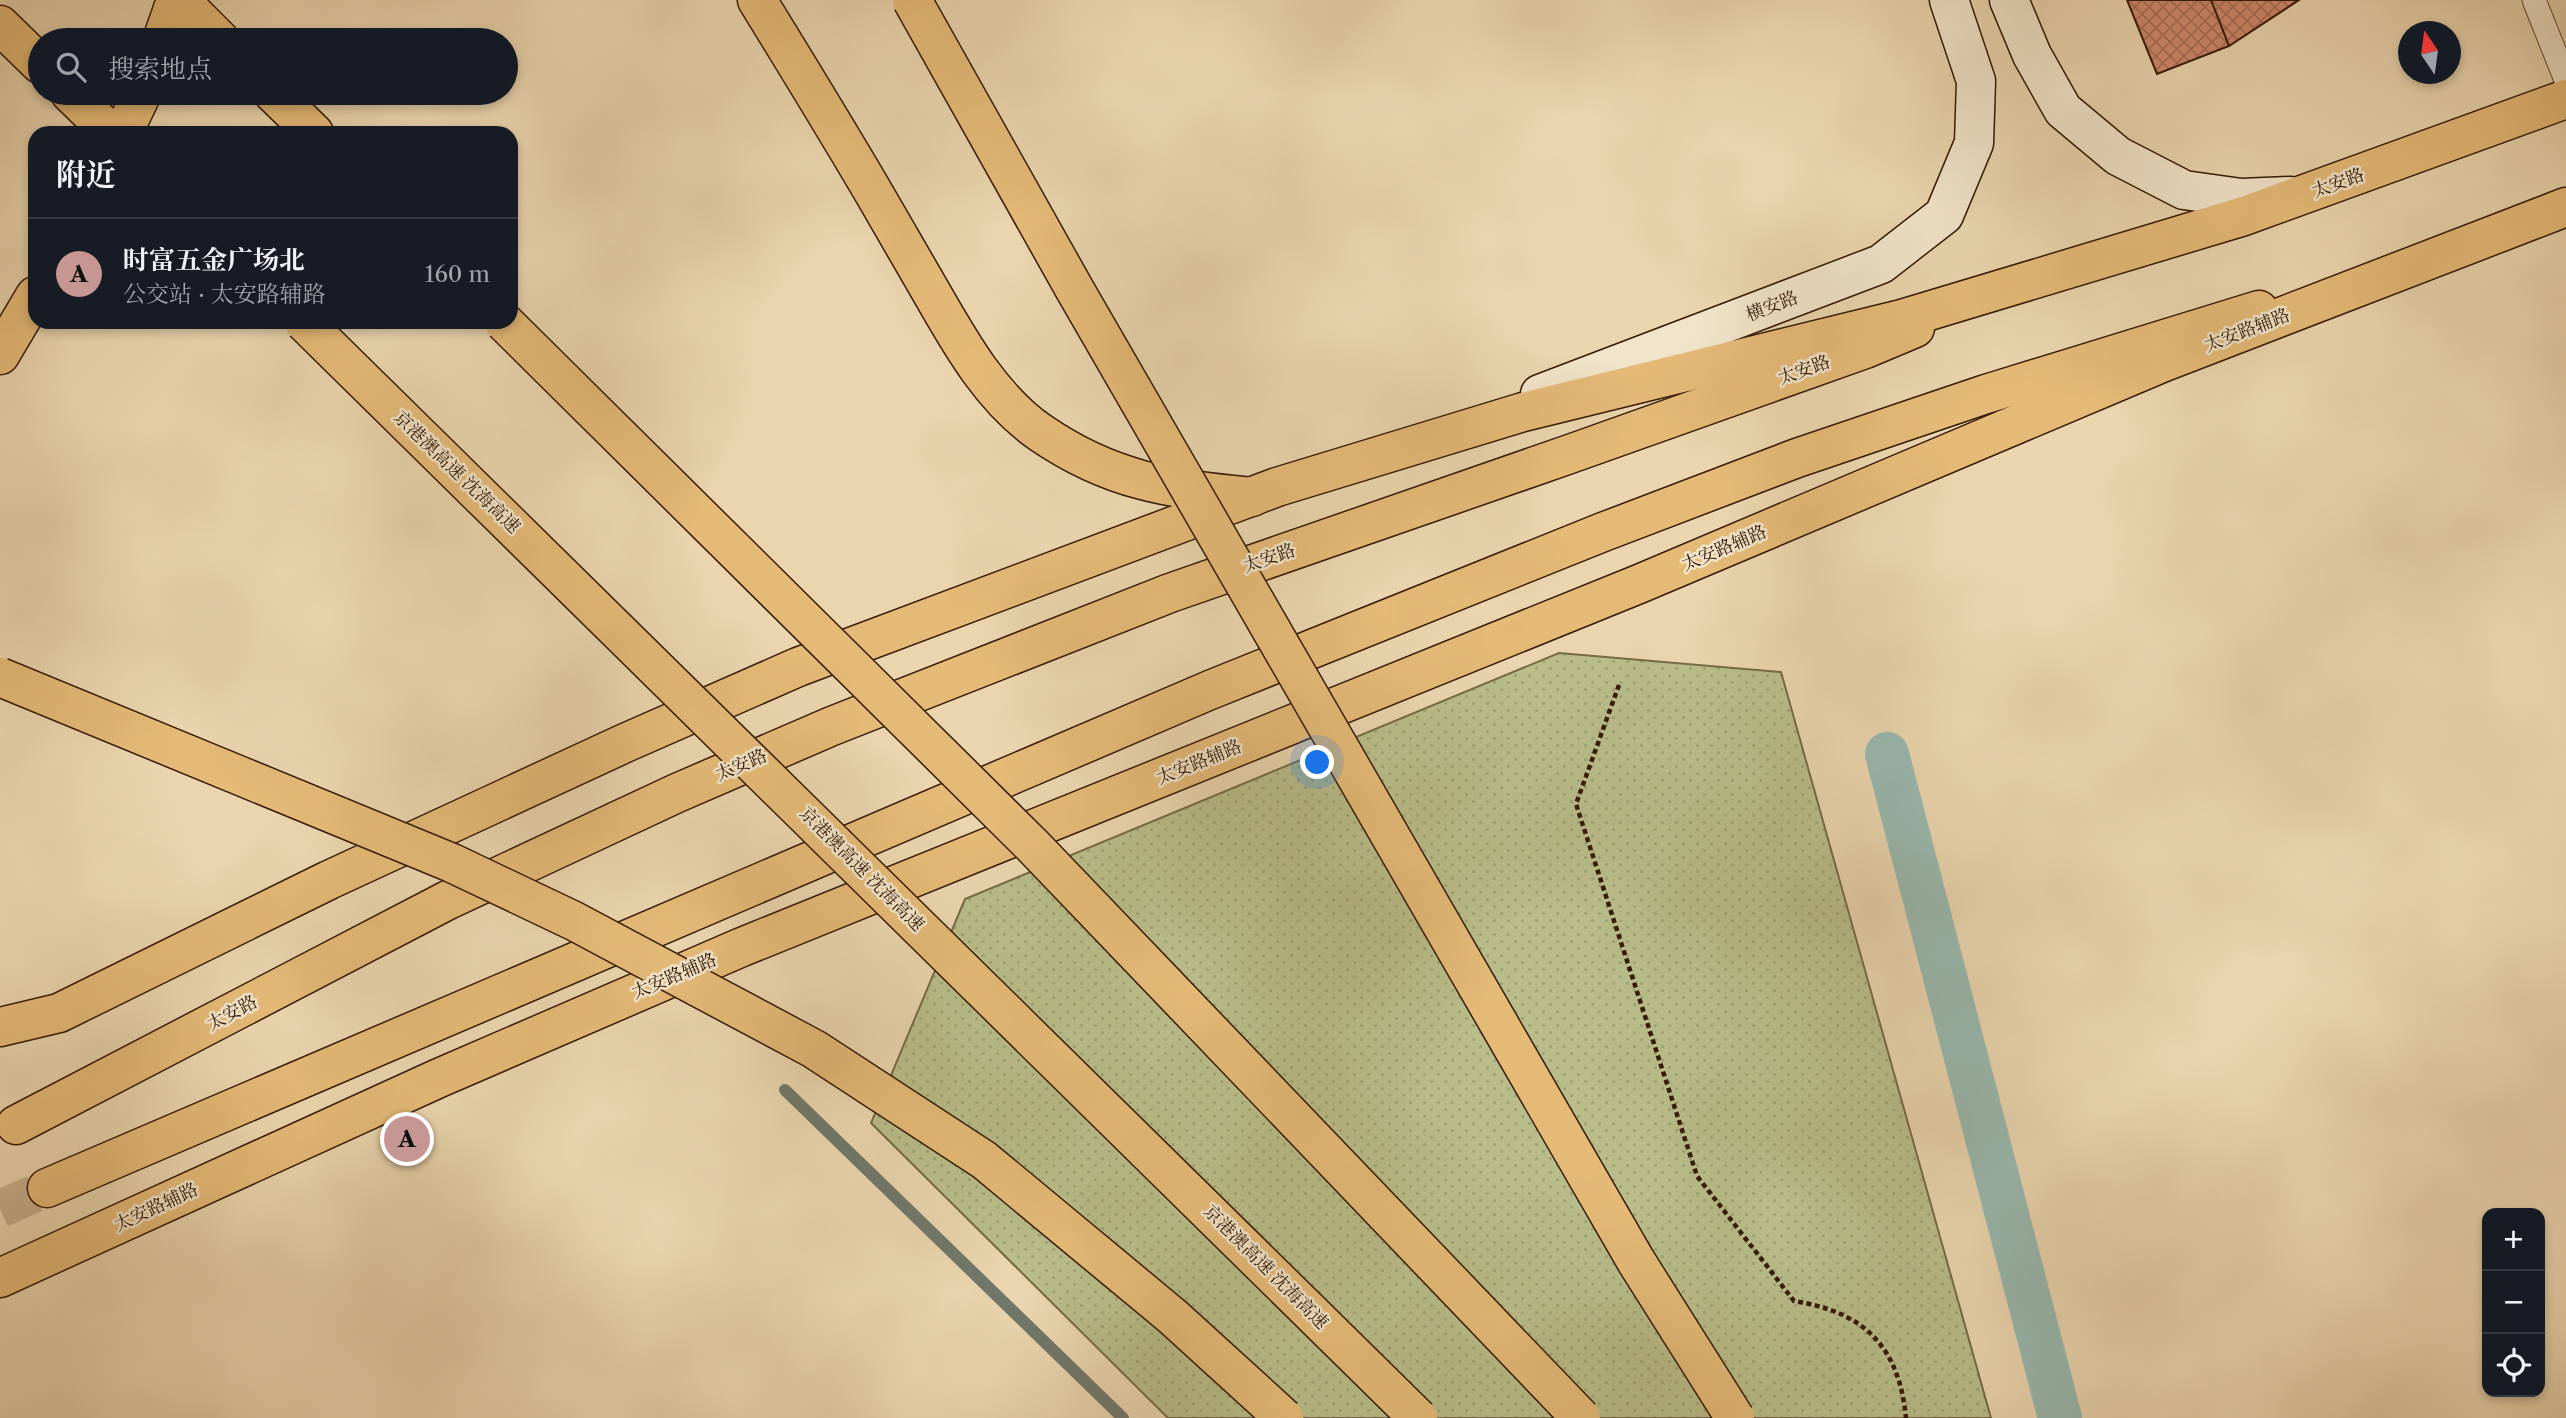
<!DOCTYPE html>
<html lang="zh">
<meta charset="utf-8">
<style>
body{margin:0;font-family:"Libre Caslon Text","Noto Serif SC",serif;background:#242831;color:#f1f3f6}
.controls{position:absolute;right:21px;bottom:21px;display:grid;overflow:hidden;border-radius:14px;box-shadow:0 4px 10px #0003}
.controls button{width:63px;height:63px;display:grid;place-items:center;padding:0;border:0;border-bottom:2px solid #363941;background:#171b24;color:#f1f3f6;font:35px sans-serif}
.compass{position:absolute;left:2398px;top:21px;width:63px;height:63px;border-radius:50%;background:#171b24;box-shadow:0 4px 10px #0003;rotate:347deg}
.you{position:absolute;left:1318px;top:763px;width:24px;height:24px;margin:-18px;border:5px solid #fff;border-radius:50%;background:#1a73e8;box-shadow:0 0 0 10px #1a73e833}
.badge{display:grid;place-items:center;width:46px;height:46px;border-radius:50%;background:#c59692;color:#111;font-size:23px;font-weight:700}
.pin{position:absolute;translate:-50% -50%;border:4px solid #fff;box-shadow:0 2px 7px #0006}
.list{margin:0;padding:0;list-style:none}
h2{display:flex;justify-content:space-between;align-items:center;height:91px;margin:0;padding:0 28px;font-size:30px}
h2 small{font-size:23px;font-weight:400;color:#9ea1a6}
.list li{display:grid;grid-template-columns:46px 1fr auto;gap:21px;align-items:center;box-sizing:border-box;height:112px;padding:0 28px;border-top:2px solid #363941}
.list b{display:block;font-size:26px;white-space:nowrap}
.list p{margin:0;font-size:23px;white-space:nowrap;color:#9ea1a6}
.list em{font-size:23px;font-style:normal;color:#9ea1a6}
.icon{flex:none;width:38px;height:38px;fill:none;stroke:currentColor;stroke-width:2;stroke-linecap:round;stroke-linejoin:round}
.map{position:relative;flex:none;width:2566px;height:1418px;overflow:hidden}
.search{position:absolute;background:#171b24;box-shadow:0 4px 10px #0003;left:28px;top:28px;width:490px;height:77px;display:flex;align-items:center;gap:18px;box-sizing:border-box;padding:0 24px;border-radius:38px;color:#9ea1a6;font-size:26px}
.panel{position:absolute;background:#171b24;box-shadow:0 4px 10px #0003;left:28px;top:126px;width:490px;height:203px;border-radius:21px}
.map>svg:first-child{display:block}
.park{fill:url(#park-dots);stroke:#766b46;stroke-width:2}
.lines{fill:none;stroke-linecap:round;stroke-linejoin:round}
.stream{stroke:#70786a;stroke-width:12}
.canal{stroke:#98b8af;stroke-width:44}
.building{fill:url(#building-cross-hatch);stroke:#341903;stroke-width:2}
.primary-tunnel{stroke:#c6af8c;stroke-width:38;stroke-dasharray:38 19;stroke-linecap:butt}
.service-casing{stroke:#62482e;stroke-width:25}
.secondary-casing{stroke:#341903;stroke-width:41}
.primary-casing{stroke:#341903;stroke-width:41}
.trunk-casing{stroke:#341903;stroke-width:41}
.motorway-casing{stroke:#341903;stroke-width:41}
.path{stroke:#341903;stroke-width:4.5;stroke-dasharray:5 3.5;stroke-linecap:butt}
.service{stroke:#f1e4ca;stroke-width:23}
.secondary{stroke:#f1e4ca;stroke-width:38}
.primary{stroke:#e5ba77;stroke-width:38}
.trunk{stroke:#e5ba77;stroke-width:38}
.motorway{stroke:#e5ba77;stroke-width:38}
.motorway-bridge-casing{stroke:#341903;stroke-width:41;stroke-linecap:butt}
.motorway-bridge{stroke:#e5ba77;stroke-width:38}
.labels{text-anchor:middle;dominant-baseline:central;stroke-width:5;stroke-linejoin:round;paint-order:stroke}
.street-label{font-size:18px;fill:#341903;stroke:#f1e4ca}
</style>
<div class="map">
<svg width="2566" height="1418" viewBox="0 0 2566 1418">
<defs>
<pattern id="park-dots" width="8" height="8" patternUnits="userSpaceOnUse" patternTransform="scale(1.75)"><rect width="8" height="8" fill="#b8bd89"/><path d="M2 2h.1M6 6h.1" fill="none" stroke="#9fa275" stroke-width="1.8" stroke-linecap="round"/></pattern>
<pattern id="building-cross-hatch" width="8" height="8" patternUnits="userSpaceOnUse" patternTransform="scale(1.75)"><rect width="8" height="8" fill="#ce886b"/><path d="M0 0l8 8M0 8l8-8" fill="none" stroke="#a86e56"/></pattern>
</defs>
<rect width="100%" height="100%" fill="#ead5ae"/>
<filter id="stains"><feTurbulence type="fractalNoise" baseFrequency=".00286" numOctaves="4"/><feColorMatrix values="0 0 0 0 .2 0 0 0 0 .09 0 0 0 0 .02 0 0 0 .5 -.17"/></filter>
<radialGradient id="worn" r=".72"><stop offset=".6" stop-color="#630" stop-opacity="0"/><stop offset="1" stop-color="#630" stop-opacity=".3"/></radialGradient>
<path class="park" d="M1559,653L1781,672L1991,1418H1168L871,1123L965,899Z"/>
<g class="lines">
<path class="stream" d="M785,1090L1123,1418"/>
<path class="canal" d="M1887,754L2060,1418"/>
</g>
<path class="building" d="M2127,0H2211L2229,46L2157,74Z
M2211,0H2299L2229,46Z"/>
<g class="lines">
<path class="primary-tunnel" d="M0,1209L47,1188"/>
<defs>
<path id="service" d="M2534,0L2566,80"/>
<path id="secondary" d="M2009,0L2032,55L2063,110L2118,156L2184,190L2241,198L2290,196
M1540,394L1881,264L1944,215L1974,143L1976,81L1949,0"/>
<path id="primary" d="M16,1125L448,900L677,793L832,726L1170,593L1567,455L1865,349L1915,328
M47,1188L1210,690L1603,532L1797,458L1986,394L2259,310"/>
<path id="trunk" d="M0,1027L59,1013L329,880L625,743L798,667L1277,487L1523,412L1902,319L2244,216L2566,99
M0,1278L439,1078L742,947L1639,584L2164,362L2566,207"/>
<path id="motorway" d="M180,0L220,40
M757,0C797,65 837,130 875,195C895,229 914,263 934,297C962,346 993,400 1041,433C1111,481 1170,489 1252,497
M0,25L40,64
M162,40L176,0
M70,93L111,133
M273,93L314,133
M123,133L142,93
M0,355L35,296"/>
</defs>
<use href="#service" class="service-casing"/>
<use href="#secondary" class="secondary-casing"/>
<use href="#primary" class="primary-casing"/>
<use href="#trunk" class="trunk-casing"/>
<use href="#motorway" class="motorway-casing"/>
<path class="path" d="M1619,685L1576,804L1697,1176L1794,1301C1864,1312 1899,1346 1906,1418"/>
<use href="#service" class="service"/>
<use href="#secondary" class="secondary"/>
<use href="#primary" class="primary"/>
<use href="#trunk" class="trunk"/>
<use href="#motorway" class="motorway"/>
<defs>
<path id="motorway-bridge" d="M912,0L1075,290L1636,1261L1735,1418
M304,322L1418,1418
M504,322L1032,845L1581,1418
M0,677L452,863L574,921L814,1049L984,1160L1172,1316L1284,1418"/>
</defs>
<use href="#motorway-bridge" class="motorway-bridge-casing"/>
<use href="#motorway-bridge" class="motorway-bridge"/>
</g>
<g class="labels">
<g class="street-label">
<text transform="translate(2338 183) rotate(-20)">太安路</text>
<text transform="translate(1772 306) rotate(-21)">横安路</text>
<text transform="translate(2247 330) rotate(-21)">太安路辅路</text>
<text transform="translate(1804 370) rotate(-20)">太安路</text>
<text transform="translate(457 472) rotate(44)">京港澳高速 沈海高速</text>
<text transform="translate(1724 548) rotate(-23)">太安路辅路</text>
<text transform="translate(1269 558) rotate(-19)">太安路</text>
<text transform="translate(1199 762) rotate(-22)">太安路辅路</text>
<text transform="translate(741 765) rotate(-23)">太安路</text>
<text transform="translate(862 869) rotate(45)">京港澳高速 沈海高速</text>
<text transform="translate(674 976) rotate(-23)">太安路辅路</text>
<text transform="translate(232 1013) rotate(-28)">太安路</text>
<text transform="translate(156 1207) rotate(-25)">太安路辅路</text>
<text transform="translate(1266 1267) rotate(45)">京港澳高速 沈海高速</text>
</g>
</g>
<rect width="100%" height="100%" filter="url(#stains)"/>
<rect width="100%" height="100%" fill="url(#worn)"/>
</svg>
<div class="controls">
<button>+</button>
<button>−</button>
<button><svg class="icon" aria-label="locate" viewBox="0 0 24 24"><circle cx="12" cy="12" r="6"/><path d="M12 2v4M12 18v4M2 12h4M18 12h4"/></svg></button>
</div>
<svg class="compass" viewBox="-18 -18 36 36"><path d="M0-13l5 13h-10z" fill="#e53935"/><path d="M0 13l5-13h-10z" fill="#9ea1a6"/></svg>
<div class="you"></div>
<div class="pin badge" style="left:407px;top:1139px">A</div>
<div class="search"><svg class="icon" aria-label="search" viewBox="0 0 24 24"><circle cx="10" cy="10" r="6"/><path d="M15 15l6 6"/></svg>搜索地点</div>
<section class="panel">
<h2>附近<small></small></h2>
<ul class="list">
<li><span class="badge">A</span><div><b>时富五金广场北</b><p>公交站 · 太安路辅路</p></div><em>160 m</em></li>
</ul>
</section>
</div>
